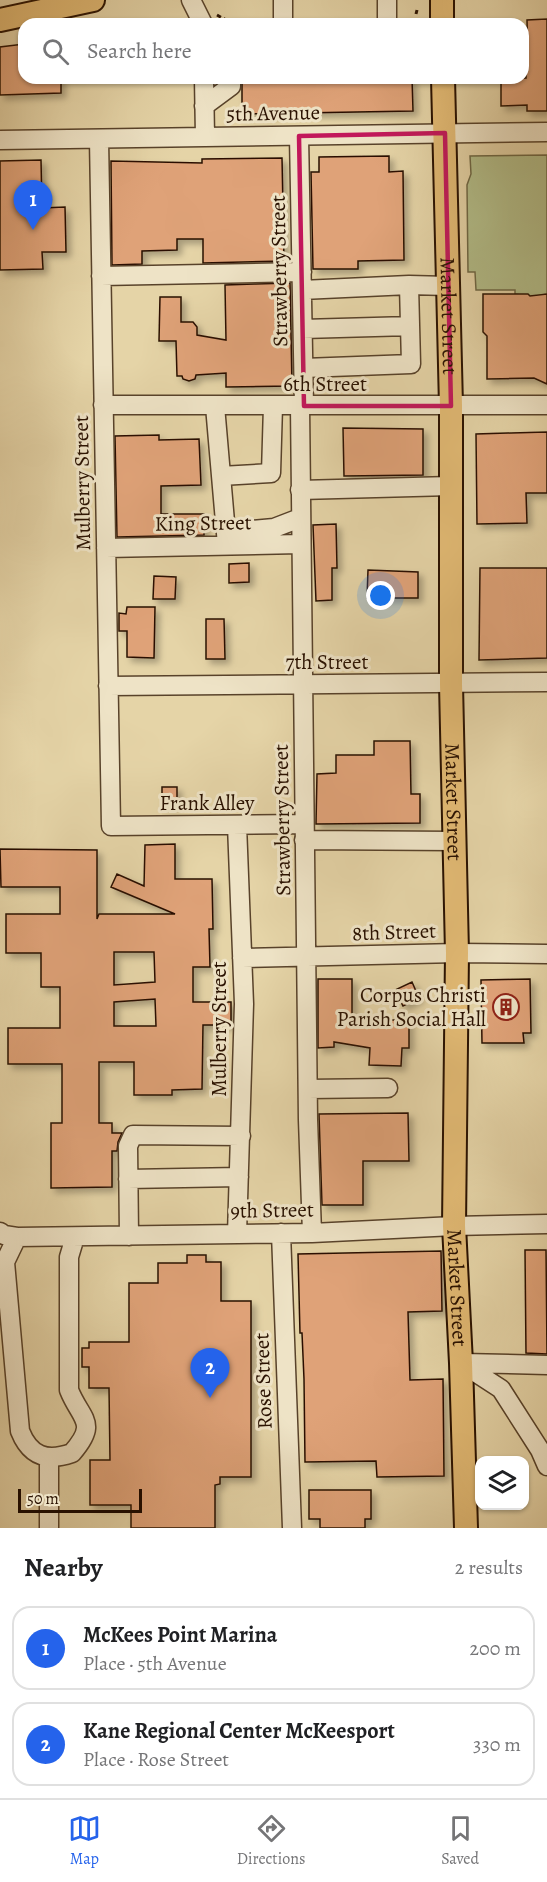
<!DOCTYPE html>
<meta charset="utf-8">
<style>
body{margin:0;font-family:Alegreya,serif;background:#f2f2f2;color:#202124}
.controls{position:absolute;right:18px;bottom:18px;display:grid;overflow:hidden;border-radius:12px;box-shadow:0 2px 4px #0004}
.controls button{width:54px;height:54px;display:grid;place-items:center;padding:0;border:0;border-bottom:2px solid #e0e0e0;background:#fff;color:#202124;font:30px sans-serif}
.scale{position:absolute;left:18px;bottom:15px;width:124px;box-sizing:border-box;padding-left:6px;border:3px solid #291100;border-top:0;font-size:16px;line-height:21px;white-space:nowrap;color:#291100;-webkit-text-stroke:4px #eee3c6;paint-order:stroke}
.you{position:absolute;left:381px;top:596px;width:21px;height:21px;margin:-15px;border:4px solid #fff;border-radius:50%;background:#1a73e8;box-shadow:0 0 0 9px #1a73e833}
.badge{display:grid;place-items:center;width:39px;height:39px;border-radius:50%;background:#2563eb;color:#fff;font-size:20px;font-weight:700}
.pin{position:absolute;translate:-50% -50px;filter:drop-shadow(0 2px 3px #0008)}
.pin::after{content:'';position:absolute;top:32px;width:21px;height:18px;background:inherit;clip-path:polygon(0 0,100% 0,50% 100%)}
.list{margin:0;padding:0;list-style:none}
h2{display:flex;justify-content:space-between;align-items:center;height:78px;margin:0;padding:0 24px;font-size:26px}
h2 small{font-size:20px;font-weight:400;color:#757577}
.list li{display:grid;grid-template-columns:39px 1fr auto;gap:18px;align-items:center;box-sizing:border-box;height:84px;margin:0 12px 12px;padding:0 12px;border:2px solid #e0e0e0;border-radius:18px}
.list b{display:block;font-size:22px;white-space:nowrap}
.list p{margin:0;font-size:20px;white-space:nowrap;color:#757577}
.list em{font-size:20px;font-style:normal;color:#757577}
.icon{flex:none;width:33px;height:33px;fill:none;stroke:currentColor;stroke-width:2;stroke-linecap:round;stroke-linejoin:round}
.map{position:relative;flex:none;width:547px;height:1528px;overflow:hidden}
.search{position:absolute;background:#fff;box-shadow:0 2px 4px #0004;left:18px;right:18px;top:18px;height:66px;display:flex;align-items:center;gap:15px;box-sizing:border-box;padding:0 21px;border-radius:18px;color:#757577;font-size:22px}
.sheet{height:270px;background:#fff}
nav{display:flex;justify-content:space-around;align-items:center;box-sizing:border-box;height:84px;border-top:2px solid #e0e0e0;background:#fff;font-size:16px;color:#757577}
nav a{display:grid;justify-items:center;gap:3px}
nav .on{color:#2563eb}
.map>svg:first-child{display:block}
.green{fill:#b2bd89;stroke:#6e6744;stroke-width:1.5}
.building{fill:#dfa278;stroke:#291100;stroke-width:1.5;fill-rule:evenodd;filter:url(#shadow)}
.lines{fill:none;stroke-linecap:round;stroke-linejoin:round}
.minor-casing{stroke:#58422a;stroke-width:21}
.major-casing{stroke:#291100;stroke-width:26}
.path{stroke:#291100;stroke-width:3;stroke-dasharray:4.5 3;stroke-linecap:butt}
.minor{stroke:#eee3c6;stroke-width:18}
.major{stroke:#e2ba74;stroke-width:22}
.marked{fill:none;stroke:#c2185b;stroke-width:4.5;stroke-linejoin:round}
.labels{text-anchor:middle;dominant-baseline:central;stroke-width:6;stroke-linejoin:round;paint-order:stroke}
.street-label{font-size:21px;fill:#291100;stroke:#eee3c6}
.poi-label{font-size:21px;fill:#291100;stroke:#eee3c6;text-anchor:end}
</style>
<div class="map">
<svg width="547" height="1528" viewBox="0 0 547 1528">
<defs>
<filter id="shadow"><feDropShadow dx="4.5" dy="4.5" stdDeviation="3" flood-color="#0004"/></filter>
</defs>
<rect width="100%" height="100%" fill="#e5d4a7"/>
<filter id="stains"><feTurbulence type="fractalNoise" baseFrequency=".00333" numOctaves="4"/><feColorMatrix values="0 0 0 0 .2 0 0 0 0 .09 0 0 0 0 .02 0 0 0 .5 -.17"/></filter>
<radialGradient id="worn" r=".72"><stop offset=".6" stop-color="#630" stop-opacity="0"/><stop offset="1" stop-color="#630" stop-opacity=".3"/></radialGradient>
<path class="green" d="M547,155V294L532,297L515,294V290H476L475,272H468L467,185L471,174L470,156Z"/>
<path class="building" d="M547,19V111H527V105L501,106V79L526,78V63L528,64L527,20Z
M24,44V78H61V93L0,95V47Z
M242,78H412L413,111L242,114Z
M389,156V172L403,171L404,260L358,261V269H313L311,172H319V157Z
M282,158L284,261L203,263V239H177V250L142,251V264L112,265L111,161L202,163V159Z
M41,160L42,208L65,207L66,252H42L43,269L0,270V161Z
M290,283L292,386L226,387V373L196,375L195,379L189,381L183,379L182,376H177L176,341H159L160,297H181V322H193L197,327V335L226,340L225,285Z
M483,294H528L530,296L547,294V384L534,378L487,379V336L483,332Z
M343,428L423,429V475L344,476Z
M547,432V493H526L527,523L477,524L476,434Z
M159,435V440L199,439L201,485L161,486V514H204V535L117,537L115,436Z
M336,524L337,568H332V600L316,601L313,525Z
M249,563V582L229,583V564Z
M480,568H547V658L479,660Z
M368,570L418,572V598H367Z
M154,576L176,577L175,599H153Z
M127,607H155L154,658L127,657V631H119V613L126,614Z
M206,619H224L225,659H206Z
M374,741H410L411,794H420V823L316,824L317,774L336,773V755H374Z
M162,787H177V805H162Z
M175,844V879H212L213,929H209L210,967H193V1002H231V1025H203L202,1089L172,1090V1095H134V1062H99V1123H112V1133H122L118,1142L117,1151H112V1187L51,1188V1123H62V1064H8V1028H60V987H41V953H6V914H60V887H1L0,849L97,850V919L99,914H175L111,887L117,874L144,886L145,845ZM114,952H154L155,982L114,985ZM155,999L156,1026H114V1002Z
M318,979H352V1020H409V1048H402L401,1066L369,1065L370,1048L334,1042V1047L318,1048Z
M530,979L531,1033H523L524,1043H482L481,980Z
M412,982L419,998L403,1006L395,990Z
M408,1113L409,1161H363V1205H322L319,1114Z
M525,1250H546L547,1354L526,1353Z
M441,1251L442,1311L408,1312L410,1380L443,1379L444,1476L377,1477L376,1461L305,1462L304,1379L302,1333H300L298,1254Z
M187,1255H206V1262H221V1301H251V1477H220V1484L215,1485V1528H131V1505H90V1460H110L109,1388H89V1367H82V1348H89V1342H129V1283H158V1263H187Z
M309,1490H371V1519H365V1528H320V1519H309Z"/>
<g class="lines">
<defs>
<path id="minor" d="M191,0L203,24
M283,0V24
M387,0V24
M204,78L205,137
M204,106L231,86V78
M299,136L304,406
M99,139L111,826L304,824
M0,140L547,132
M101,276L302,272
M302,290L409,285
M303,329L410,326
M304,368L411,364L409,285L448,286
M103,405H547
M215,406L227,545
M300,406L308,1120L312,1233
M221,476L271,473L273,406
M300,490L451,486
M226,532L274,528L300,518
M106,548L300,544
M108,686L547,682
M237,825L244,1004L237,1234
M304,840L454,841
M242,958L457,953L547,954
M308,1089L388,1088
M128,1179L239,1177
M0,1232L4,1235L17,1237L312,1233L454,1226L547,1224
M281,1233L292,1528
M129,1236L128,1146L133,1135L241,1136
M17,1237L5,1262L20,1431C30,1456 46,1462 72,1453C99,1422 81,1420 69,1390V1257L75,1237
M461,1363L501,1389L540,1450L547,1466
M463,1363L547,1365
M49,1528V1457"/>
<g id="major">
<path d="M442,0V24"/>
<path d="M0,20L93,0"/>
<path id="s1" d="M443,78L451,406V684L457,953L454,1226L461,1363L466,1528"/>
</g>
</defs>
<use href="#minor" class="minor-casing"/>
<use href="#major" class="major-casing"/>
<path class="path" d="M416,14L417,10
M217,15L233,24"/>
<use href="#minor" class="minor"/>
<use href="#major" class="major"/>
</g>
<path class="marked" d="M445,133L451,406H304L299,136Z"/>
<defs>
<symbol id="building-ring" viewBox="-11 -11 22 22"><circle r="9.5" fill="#eee3c6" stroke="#8f2418" stroke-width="1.5"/><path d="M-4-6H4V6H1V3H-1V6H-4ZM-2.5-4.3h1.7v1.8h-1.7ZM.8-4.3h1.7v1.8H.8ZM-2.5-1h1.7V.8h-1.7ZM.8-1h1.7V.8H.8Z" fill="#8f2418"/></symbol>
</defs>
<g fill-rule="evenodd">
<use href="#building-ring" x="491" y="992" width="30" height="30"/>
</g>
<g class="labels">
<g class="street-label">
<text transform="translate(273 113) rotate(-1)">5th Avenue</text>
<text transform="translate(279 271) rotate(-91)">Strawberry Street</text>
<text stroke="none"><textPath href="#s1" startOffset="238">Market Street</textPath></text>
<text x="325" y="384">6th Street</text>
<text transform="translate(82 483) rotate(-91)">Mulberry Street</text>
<text transform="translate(203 523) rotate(-1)">King Street</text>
<text x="327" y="662">7th Street</text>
<text x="207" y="803">Frank Alley</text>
<text stroke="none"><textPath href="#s1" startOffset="724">Market Street</textPath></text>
<text transform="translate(282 820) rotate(-91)">Strawberry Street</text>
<text transform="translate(394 932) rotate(-2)">8th Street</text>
<text transform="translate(219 1029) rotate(-90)">Mulberry Street</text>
<text transform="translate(272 1210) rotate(-1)">9th Street</text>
<text stroke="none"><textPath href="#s1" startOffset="1210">Market Street</textPath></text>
<text transform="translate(263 1381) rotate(-92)">Rose Street</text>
</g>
<g class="poi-label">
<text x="486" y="995">Corpus Christi<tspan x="486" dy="24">Parish Social Hall</tspan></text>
</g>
</g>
<rect width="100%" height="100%" filter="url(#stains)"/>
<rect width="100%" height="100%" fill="url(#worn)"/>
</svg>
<div class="controls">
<button><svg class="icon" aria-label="layers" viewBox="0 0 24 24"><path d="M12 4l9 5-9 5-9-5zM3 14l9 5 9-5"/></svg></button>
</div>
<div class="scale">50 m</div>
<div class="you"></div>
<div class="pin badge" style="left:33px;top:230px">1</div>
<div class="pin badge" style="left:210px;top:1398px">2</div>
<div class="search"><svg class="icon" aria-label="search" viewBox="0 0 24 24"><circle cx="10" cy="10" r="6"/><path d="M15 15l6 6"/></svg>Search here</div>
</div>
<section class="sheet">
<h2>Nearby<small>2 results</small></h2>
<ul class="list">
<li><span class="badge">1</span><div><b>McKees Point Marina</b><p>Place · 5th Avenue</p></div><em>200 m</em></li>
<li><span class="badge">2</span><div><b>Kane Regional Center McKeesport</b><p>Place · Rose Street</p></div><em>330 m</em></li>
</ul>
</section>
<nav>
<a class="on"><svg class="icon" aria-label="map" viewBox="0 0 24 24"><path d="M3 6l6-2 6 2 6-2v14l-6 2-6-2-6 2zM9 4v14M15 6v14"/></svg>Map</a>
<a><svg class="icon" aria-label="directions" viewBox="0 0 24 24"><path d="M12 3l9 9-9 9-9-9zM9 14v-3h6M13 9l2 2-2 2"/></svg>Directions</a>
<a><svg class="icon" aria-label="saved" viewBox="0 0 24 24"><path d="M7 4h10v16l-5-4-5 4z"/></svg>Saved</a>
</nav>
